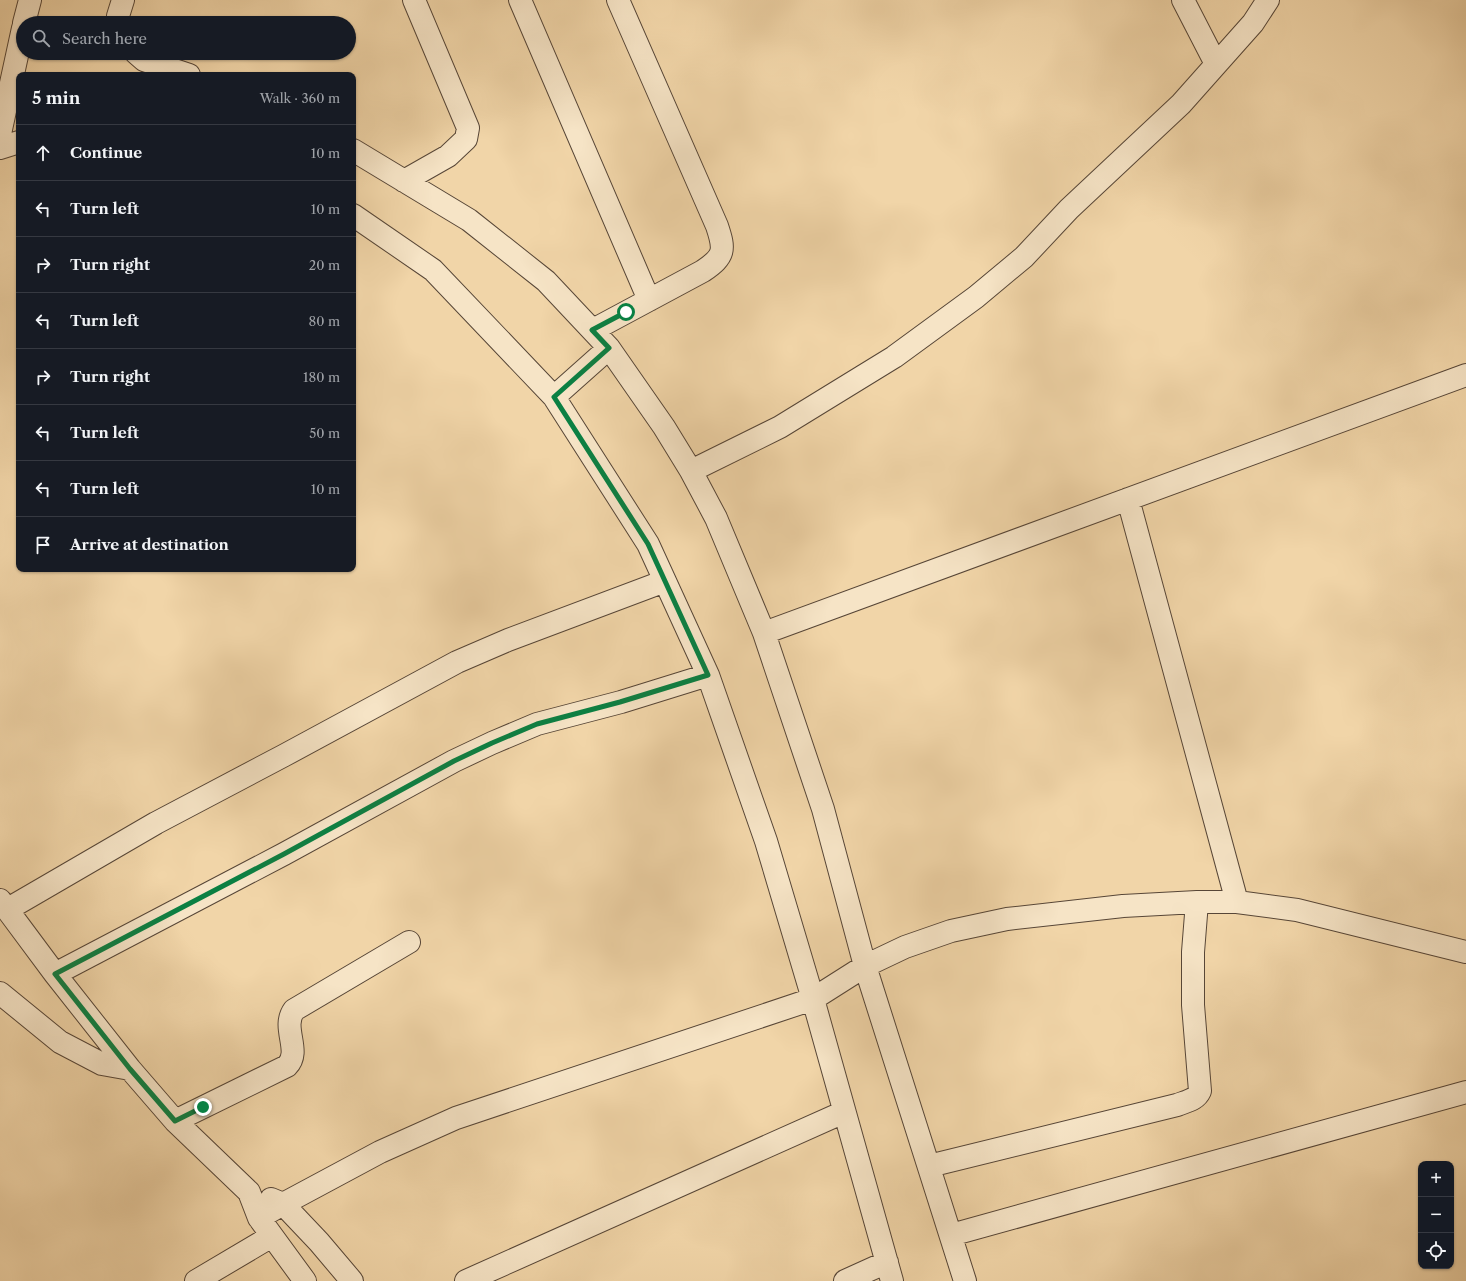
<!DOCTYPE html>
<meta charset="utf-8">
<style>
body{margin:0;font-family:"Libre Caslon Text",serif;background:#242831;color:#f1f3f6}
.controls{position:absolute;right:12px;bottom:12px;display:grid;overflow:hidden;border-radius:8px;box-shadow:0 1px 3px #0004}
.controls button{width:36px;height:36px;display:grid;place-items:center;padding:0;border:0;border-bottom:1px solid #363941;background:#171b24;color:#f1f3f6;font:20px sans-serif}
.stop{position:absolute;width:12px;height:12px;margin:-9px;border:3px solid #0b8043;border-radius:50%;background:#fff}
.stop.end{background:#0b8043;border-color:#fff;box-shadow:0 1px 4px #0008}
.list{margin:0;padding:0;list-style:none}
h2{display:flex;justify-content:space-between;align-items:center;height:52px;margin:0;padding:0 16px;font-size:17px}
h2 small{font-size:13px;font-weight:400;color:#9ea1a6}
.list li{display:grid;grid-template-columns:26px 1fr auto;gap:12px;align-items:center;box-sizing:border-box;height:56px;padding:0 16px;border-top:1px solid #363941}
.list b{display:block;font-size:15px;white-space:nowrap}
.list em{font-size:13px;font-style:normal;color:#9ea1a6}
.icon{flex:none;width:22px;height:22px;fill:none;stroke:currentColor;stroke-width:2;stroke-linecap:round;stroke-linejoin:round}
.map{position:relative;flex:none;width:1466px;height:1281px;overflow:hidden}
.search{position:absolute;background:#171b24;box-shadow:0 1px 3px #0004;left:16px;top:16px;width:340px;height:44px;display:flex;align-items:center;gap:10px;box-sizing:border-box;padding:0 14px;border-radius:22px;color:#9ea1a6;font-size:15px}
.panel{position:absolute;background:#171b24;box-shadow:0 1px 3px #0004;left:16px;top:72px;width:340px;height:500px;border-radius:8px}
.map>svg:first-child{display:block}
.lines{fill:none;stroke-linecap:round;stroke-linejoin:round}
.street-casing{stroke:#574637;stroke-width:24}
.street{stroke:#f6e4c6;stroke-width:22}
.route{stroke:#0b8043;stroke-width:5}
</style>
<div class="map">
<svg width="1466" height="1281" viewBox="0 0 1466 1281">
<rect width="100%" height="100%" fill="#f1d5a8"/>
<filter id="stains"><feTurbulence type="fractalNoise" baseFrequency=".005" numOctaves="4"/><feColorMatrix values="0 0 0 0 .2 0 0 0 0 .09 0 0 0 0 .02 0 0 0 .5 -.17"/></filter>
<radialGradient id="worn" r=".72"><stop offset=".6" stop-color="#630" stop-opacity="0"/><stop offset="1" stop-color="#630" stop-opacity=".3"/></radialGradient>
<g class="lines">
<defs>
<path id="street" d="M520,0L649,300
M1183,0L1216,64
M24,23L30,0
M119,23L118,16L123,0
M136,53L144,60L189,75
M0,134L23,28
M0,148L19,142
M353,150L469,220L546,281L609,348L664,427L691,471L716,518L764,633L823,809L865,966L965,1281
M404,181L448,156L466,139L468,128L414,0
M353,215L433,270L554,397L648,544L708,675L766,841L813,999L892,1281
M593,330L703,271C725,256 725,250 717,226L618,0
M554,397L609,348
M691,471L780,427L894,357L976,297L1024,257L1069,209L1181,104L1253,23L1268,0
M1128,499L1237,902
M764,633L1466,375
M0,900L55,974L130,1069L175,1121L249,1192L259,1218L305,1281
M8,909L156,823L283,756L457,662L508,640L665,581
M55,974L284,854L454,761L492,743L537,724L621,702L708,675
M0,993L60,1042L102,1064L130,1069
M175,1121L287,1066C302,1051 281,1028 294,1010L409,942
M929,1166L1177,1105C1187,1101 1196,1100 1200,1091L1193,1005V952L1197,902
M271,1199L283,1204L319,1242L352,1281
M259,1218L283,1204L380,1152L456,1118L813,999L865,966L905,947L951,931L1007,919L1123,906L1197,902H1237L1297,910L1466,952
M951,1235L1466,1092
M196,1281L272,1236
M466,1281L844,1112
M845,1281L887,1262"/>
</defs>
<use href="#street" class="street-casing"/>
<use href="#street" class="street"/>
</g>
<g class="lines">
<path class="route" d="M203,1107L175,1121L130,1069L55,974L284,854L454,761L492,743L537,724L620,702L708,675L648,544L554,397L609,348L592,330L626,312"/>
</g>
<rect width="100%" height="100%" filter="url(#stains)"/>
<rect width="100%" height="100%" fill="url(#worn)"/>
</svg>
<div class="controls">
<button>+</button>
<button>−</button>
<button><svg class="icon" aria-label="locate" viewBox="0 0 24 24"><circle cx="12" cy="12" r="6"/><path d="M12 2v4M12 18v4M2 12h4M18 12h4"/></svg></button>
</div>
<div class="stop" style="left:626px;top:312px"></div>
<div class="stop end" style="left:203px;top:1107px"></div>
<div class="search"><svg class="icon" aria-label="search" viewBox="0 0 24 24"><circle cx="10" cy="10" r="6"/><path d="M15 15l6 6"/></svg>Search here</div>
<section class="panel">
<h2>5 min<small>Walk · 360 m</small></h2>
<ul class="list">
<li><svg class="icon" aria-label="ahead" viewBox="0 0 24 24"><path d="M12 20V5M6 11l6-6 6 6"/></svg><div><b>Continue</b></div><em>10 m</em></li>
<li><svg class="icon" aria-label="left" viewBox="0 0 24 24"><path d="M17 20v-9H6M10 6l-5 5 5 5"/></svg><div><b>Turn left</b></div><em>10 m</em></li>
<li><svg class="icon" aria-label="right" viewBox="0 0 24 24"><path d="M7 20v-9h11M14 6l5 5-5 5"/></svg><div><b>Turn right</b></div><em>20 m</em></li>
<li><svg class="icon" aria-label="left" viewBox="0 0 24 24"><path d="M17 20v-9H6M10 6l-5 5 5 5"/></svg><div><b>Turn left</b></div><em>80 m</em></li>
<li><svg class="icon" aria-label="right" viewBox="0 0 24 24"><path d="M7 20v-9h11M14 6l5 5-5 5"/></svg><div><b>Turn right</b></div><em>180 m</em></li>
<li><svg class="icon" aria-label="left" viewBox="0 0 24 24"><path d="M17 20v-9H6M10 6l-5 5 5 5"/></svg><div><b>Turn left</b></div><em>50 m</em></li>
<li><svg class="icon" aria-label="left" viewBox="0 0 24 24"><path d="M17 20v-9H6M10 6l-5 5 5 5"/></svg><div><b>Turn left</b></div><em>10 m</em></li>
<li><svg class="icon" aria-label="arrive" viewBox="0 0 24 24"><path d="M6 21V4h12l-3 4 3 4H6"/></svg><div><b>Arrive at destination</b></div></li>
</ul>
</section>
</div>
